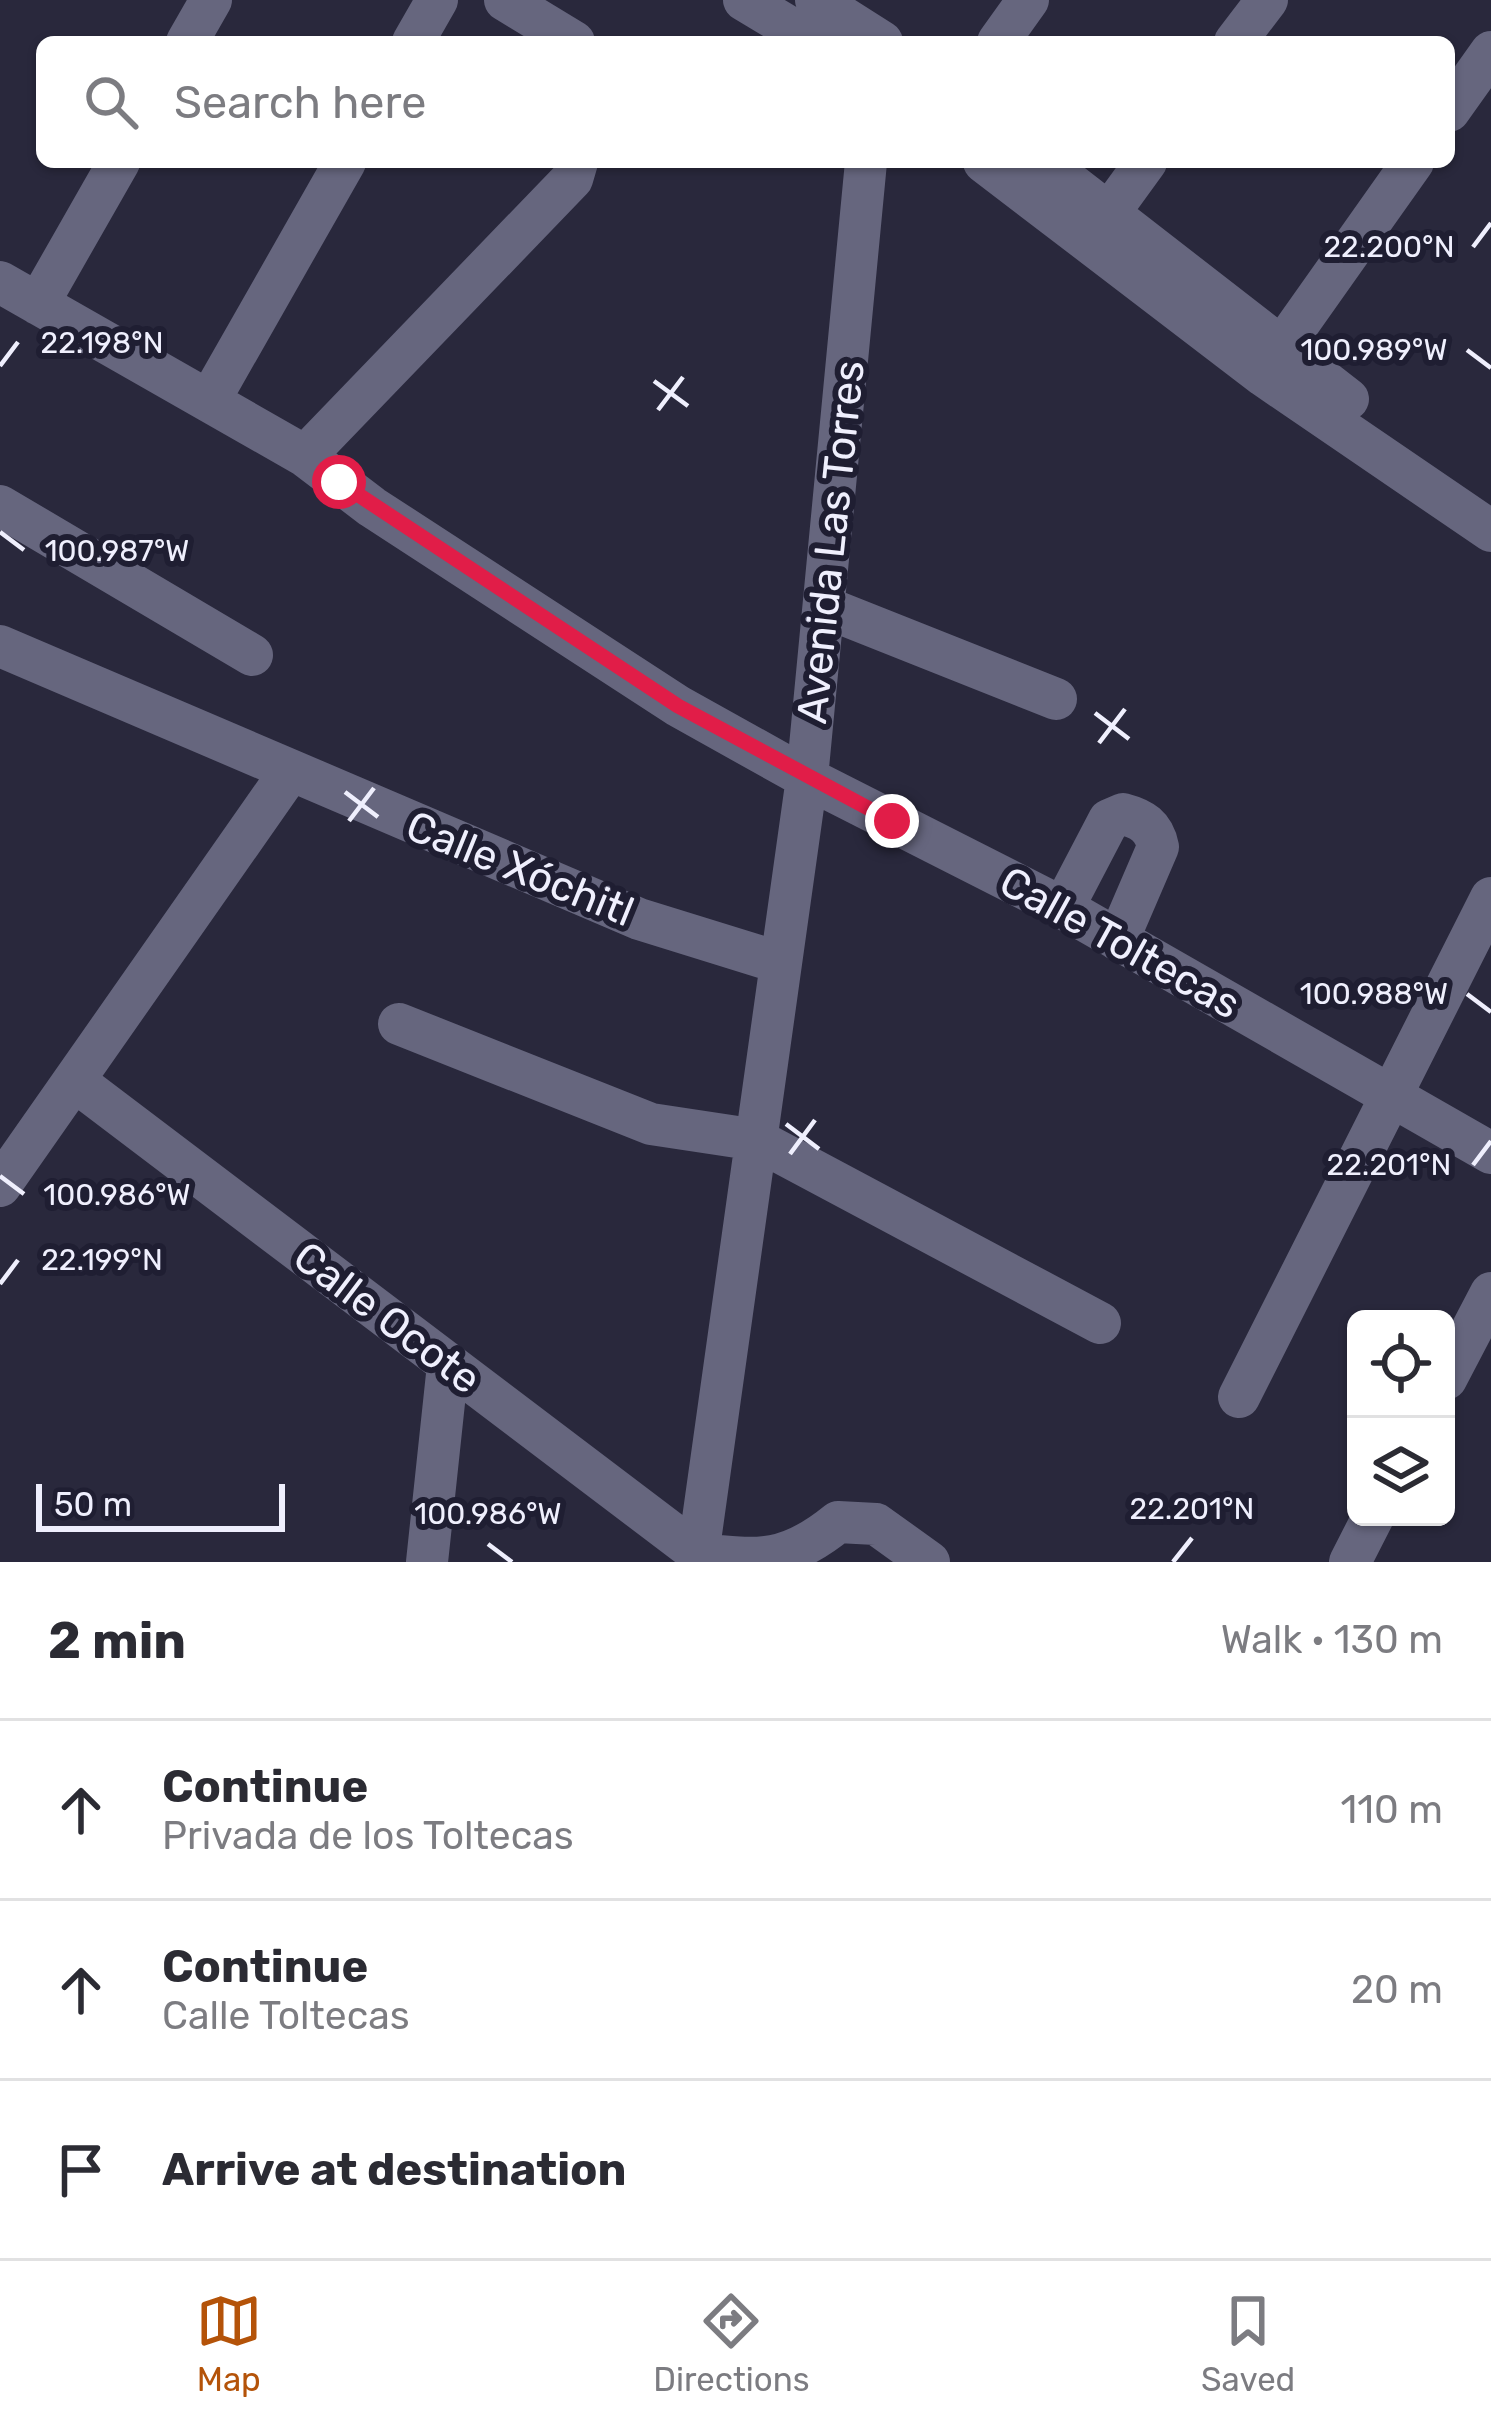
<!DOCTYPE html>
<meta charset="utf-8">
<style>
body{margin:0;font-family:Rubik,sans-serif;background:#f2f2f3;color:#2b2b33}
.controls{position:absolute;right:36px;bottom:36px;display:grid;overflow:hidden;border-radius:18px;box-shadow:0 3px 9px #0004}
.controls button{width:108px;height:108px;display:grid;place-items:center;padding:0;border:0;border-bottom:3px solid #e1e1e2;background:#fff;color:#2b2b33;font:60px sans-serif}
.scale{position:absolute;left:36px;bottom:30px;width:249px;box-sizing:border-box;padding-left:12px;border:6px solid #efeffd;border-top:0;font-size:33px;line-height:42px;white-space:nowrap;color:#efeffd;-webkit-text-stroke:9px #1f1e32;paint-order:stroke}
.stop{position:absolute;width:36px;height:36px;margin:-27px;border:9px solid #e11d48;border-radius:50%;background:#fff}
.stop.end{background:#e11d48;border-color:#fff;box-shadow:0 3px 12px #0008}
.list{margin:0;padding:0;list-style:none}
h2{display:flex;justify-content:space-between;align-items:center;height:156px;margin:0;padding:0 48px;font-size:51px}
h2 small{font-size:39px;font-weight:400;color:#7c7c81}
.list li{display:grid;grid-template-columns:78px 1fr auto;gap:36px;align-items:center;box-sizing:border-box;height:180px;padding:0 48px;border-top:3px solid #e1e1e2}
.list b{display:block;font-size:45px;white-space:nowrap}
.list p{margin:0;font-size:39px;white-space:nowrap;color:#7c7c81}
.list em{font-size:39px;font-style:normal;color:#7c7c81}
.icon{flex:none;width:66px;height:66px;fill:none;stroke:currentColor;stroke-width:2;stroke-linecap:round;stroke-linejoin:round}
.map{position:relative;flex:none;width:1491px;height:1562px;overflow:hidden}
.search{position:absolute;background:#fff;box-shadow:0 3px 9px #0004;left:36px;right:36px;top:36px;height:132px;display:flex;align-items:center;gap:30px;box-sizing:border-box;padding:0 42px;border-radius:18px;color:#7c7c81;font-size:45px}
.sheet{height:696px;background:#fff}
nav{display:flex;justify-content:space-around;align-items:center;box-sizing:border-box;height:168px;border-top:3px solid #e1e1e2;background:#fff;font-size:33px;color:#7c7c81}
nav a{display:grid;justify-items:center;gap:6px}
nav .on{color:#b45309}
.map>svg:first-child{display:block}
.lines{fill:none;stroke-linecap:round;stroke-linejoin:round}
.minor{stroke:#66667e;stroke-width:42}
.route{stroke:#e11d48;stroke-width:15}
.ticks{fill:none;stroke:#efeffd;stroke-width:4.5}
.labels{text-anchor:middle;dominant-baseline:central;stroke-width:12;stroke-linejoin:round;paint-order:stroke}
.street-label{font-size:42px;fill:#efeffd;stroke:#1f1e32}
.ticks-label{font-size:30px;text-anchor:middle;fill:#efeffd;stroke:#1f1e32;stroke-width:12;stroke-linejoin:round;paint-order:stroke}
</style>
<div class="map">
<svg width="1491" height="1562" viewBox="0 0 1491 1562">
<rect width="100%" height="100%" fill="#29283c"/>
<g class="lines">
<path class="minor" d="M505,0L574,42
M744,0L814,42
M816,0L882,42
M187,42L211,0
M413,42L437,0
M998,42L1028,0
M1235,42L1267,0
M1449,111L1491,52
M984,162L1264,376L1491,531
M1043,162L1348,399
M1109,213L1146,162
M0,282L305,456L372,507L678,706L807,778L1063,908L1491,1153
M38,304L119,162
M1280,350L1413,162
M209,401L345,162
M305,456L572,179L577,162
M0,506L252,655
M827,608L1056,699
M0,646L639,919L781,963
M1063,908L1109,820L1123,814C1142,819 1154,826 1158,847L1118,940
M399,1024L651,1124L757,1140L1100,1323
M76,1082L698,1553C760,1562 789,1562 838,1522L876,1524L929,1562
M0,1186L289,773
M1446,1379L1491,1293
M1239,1397L1491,898
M427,1562L448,1365
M697,1562L807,778L866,162
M1350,1562L1373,1517"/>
</g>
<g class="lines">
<path class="route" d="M339,482L678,706L892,821"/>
</g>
<path class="ticks" d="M1473,247L1491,223M1467,350L1491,368M0,366L18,342M654,381L688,406M658,410L683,377M0,532L24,550M1095,713L1129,739M1099,743L1125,709M345,792L378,817M349,821L374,788M1467,994L1491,1012M786,1124L819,1149M790,1154L815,1120M1473,1165L1491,1141M0,1176L24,1194M0,1284L18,1260M488,1544L512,1562M1173,1562L1192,1538"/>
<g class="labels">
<g class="street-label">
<text transform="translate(831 542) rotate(-84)">Avenida Las Torres</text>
<text transform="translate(520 869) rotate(22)">Calle Xóchitl</text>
<text transform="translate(1120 943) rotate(29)">Calle Toltecas</text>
<text transform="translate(387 1318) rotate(37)">Calle Ocote</text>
</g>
</g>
<g class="ticks-label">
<text x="1389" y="257">22.200°N</text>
<text x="102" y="353">22.198°N</text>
<text x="1374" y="360">100.989°W</text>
<text x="117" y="561">100.987°W</text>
<text x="1374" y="1004">100.988°W</text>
<text x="1389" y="1175">22.201°N</text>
<text x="117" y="1205">100.986°W</text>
<text x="102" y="1270">22.199°N</text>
<text x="1192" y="1519">22.201°N</text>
<text x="488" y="1524">100.986°W</text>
</g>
</svg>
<div class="controls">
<button><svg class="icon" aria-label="locate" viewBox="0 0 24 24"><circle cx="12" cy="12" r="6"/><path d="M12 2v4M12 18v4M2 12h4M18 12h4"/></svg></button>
<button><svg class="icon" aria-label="layers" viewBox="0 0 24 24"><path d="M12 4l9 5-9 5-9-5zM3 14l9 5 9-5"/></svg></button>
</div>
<div class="scale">50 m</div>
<div class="stop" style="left:339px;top:482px"></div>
<div class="stop end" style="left:892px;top:821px"></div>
<div class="search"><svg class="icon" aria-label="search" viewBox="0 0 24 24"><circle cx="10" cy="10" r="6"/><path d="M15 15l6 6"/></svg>Search here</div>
</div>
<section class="sheet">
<h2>2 min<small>Walk · 130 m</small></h2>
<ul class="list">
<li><svg class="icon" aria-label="ahead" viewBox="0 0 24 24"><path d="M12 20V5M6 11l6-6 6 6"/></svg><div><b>Continue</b><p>Privada de los Toltecas</p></div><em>110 m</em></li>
<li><svg class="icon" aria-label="ahead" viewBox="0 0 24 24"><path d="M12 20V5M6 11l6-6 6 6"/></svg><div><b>Continue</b><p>Calle Toltecas</p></div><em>20 m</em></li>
<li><svg class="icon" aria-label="arrive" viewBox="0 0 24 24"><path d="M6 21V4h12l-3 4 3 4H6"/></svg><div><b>Arrive at destination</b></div></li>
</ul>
</section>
<nav>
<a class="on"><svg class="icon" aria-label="map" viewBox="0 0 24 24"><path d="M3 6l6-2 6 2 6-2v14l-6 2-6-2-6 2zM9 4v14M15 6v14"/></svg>Map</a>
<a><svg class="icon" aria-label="directions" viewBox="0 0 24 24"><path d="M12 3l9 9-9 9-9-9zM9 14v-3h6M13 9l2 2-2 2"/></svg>Directions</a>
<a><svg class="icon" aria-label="saved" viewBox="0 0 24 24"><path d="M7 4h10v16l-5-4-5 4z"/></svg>Saved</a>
</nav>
